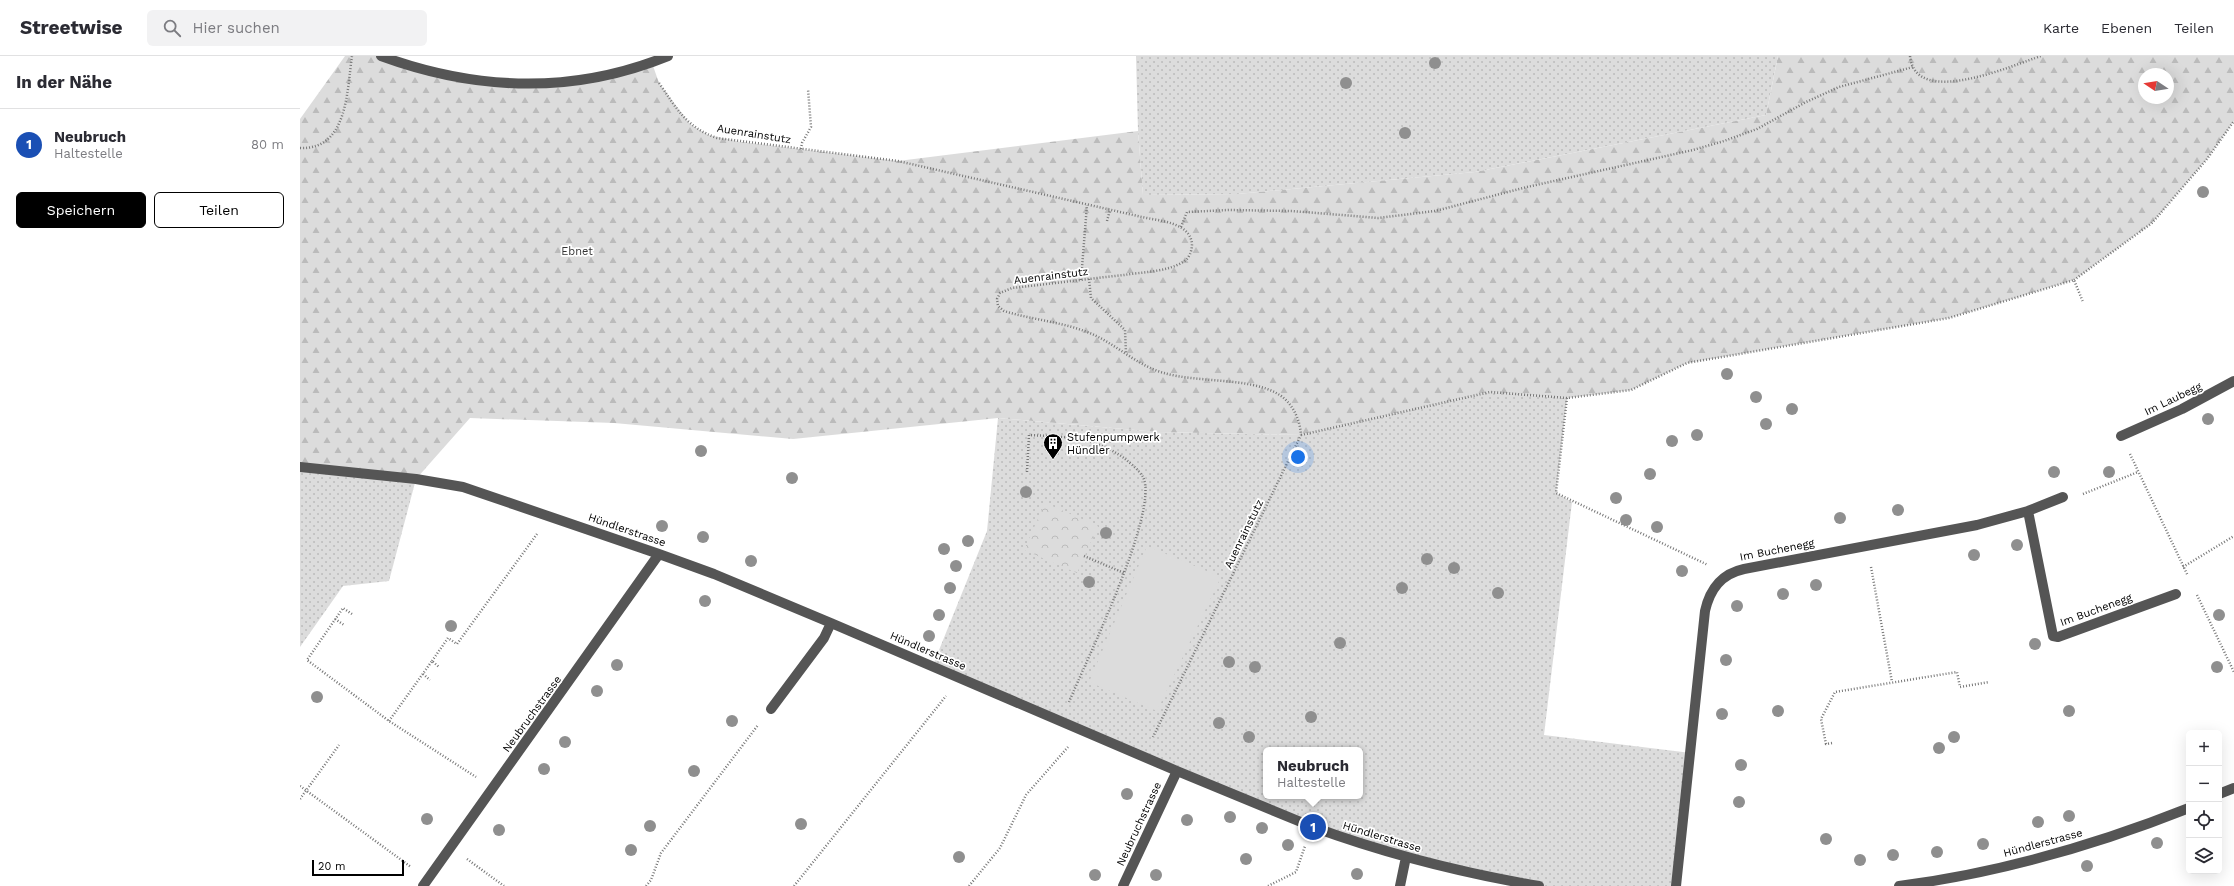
<!DOCTYPE html>
<html lang="de">
<meta charset="utf-8">
<style>
body{margin:0;font-family:"Work Sans",sans-serif;background:#f2f2f3;color:#2b2b33}
.controls{position:absolute;right:12px;bottom:12px;display:grid;overflow:hidden;border-radius:6px;box-shadow:0 4px 16px #0002}
.controls button{width:36px;height:36px;display:grid;place-items:center;padding:0;border:0;border-bottom:1px solid #e1e1e2;background:#fff;color:#2b2b33;font:20px sans-serif}
.compass{position:absolute;left:1838px;top:12px;width:36px;height:36px;border-radius:50%;background:#fff;box-shadow:0 4px 16px #0002;rotate:282deg}
.scale{position:absolute;left:12px;bottom:10px;width:92px;box-sizing:border-box;padding-left:4px;border:2px solid #000;border-top:0;font-size:11px;line-height:14px;white-space:nowrap;color:#000;-webkit-text-stroke:3px #fff;paint-order:stroke}
.you{position:absolute;left:998px;top:401px;width:14px;height:14px;margin:-10px;border:3px solid #fff;border-radius:50%;background:#1a73e8;box-shadow:0 0 0 6px #1a73e833}
.badge{display:grid;place-items:center;width:26px;height:26px;border-radius:50%;background:#000;color:#fff;font-size:13px;font-weight:700}
.pin{position:absolute;translate:-50% -50%;border:2px solid #fff;box-shadow:0 1px 4px #0006}
.popup{position:absolute;left:963px;top:691px;width:100px;height:52px;box-sizing:border-box;display:grid;place-content:center;border-radius:6px;background:#fff;filter:drop-shadow(0 1px 3px #0005);font-size:13px;white-space:nowrap;color:#7c7c81}
.popup b{font-size:15px;color:#2b2b33}
.popup::after{content:'';position:absolute;left:50%;top:100%;margin-left:-8px;border:8px solid transparent;border-top-color:#fff}
.list{margin:0;padding:0;list-style:none}
h2{display:flex;justify-content:space-between;align-items:center;height:52px;margin:0;padding:0 16px;font-size:17px}
h2 small{font-size:13px;font-weight:400;color:#7c7c81}
.list li{display:grid;grid-template-columns:26px 1fr auto;gap:12px;align-items:center;box-sizing:border-box;height:72px;padding:0 16px;border-top:1px solid #e1e1e2}
.list b{display:block;font-size:15px;white-space:nowrap}
.list p{margin:0;font-size:13px;white-space:nowrap;color:#7c7c81}
.list em{font-size:13px;font-style:normal;color:#7c7c81}
.actions{display:flex;gap:8px;padding:12px 16px}
.actions a{flex:1;padding:9px 0;border:1px solid #000;border-radius:6px;text-align:center;font-size:14px;color:#000}
.actions .main{background:#000;color:#fff}
.icon{flex:none;width:22px;height:22px;fill:none;stroke:currentColor;stroke-width:2;stroke-linecap:round;stroke-linejoin:round}
.map{position:relative;flex:none;width:1934px;height:830px;overflow:hidden}
header{display:flex;align-items:center;gap:24px;box-sizing:border-box;height:56px;padding:0 20px;background:#fff;border-bottom:1px solid #e1e1e2}
header strong{font-size:19px}
nav{display:flex;gap:22px;margin-inline-start:auto;font-size:14px}
.search{width:280px;height:36px;background:#f2f2f3;display:flex;align-items:center;gap:10px;box-sizing:border-box;padding:0 14px;border-radius:6px;color:#7c7c81;font-size:15px}
main{display:flex}
aside{flex:1;background:#fff}
.map>svg:first-child{display:block}
.grass{fill:url(#grass-dots);fill-rule:evenodd}
.forest{fill:url(#forest-firs);fill-rule:evenodd}
.park{fill:url(#park-crowns)}
.pitch{fill:#dcdcdc}
.lines{fill:none;stroke-linecap:round;stroke-linejoin:round}
.path{stroke:#777;stroke-width:2.5;stroke-dasharray:1 2;stroke-linecap:butt}
.minor{stroke:#555;stroke-width:10}
.tree{fill:#8f8f8f}
.labels{text-anchor:middle;dominant-baseline:central;stroke-width:3.5;stroke-linejoin:round;paint-order:stroke}
.street-label{font-size:11px;fill:#000;stroke:#fff}
.park-label{font-size:11px;fill:#333;stroke:#fff}
.poi-label{font-size:11px;fill:#000;stroke:#fff;text-anchor:start}
</style>
<header>
<strong>Streetwise</strong>
<div class="search"><svg class="icon" aria-label="search" viewBox="0 0 24 24"><circle cx="10" cy="10" r="6"/><path d="M15 15l6 6"/></svg>Hier suchen</div>
<nav><a>Karte</a><a>Ebenen</a><a>Teilen</a></nav>
</header>
<main>
<aside>
<h2>In der Nähe<small></small></h2>
<ul class="list">
<li><span class="badge" style="background:#1a4fb4">1</span><div><b>Neubruch</b><p>Haltestelle</p></div><em>80 m</em></li>
</ul>
<div class="actions"><a class="main">Speichern</a><a>Teilen</a></div>
</aside>
<div class="map">
<svg width="1934" height="830" viewBox="0 0 1934 830">
<defs>
<pattern id="grass-dots" width="8" height="8" patternUnits="userSpaceOnUse"><rect width="8" height="8" fill="#dcdcdc"/><path d="M2 2h.1M6 6h.1" fill="none" stroke="#bbb" stroke-width="1.8" stroke-linecap="round"/></pattern>
<pattern id="forest-firs" width="22" height="20" patternUnits="userSpaceOnUse"><rect width="22" height="20" fill="#dcdcdc"/><path d="M5 1l3.5 6h-7zM16 11l3.5 6h-7z" fill="#bbb"/></pattern>
<pattern id="park-crowns" width="20" height="18" patternUnits="userSpaceOnUse"><rect width="20" height="18" fill="#dcdcdc"/><path d="M2 6a3 3 0 1 1 6 0M12 15a3 3 0 1 1 6 0" fill="none" stroke="#bbb"/></pattern>
</defs>
<rect width="100%" height="100%" fill="#fff"/>
<path class="grass" d="M836,0H1478L1466,59L1175,116L937,138L843,139L838,75Z
M1190,336L1267,342L1256,437L1272,446L1244,679L1391,697L1376,830H1239L1066,790L633,609L687,475L698,362L858,376L1001,379ZM966,694H1060V740H966Z
M0,411L116,423L89,525L43,530L0,591Z"/>
<path class="forest" d="M45,0H81L107,9L229,29L352,7L359,27L390,68L408,79L441,86L598,105L838,75L843,139L937,138L1175,116L1466,59L1478,0H1934V65L1907,103L1852,167L1774,224L1649,262L1387,307L1331,334L1267,342L1190,336L1001,379L858,376L698,362L493,383L314,367L170,362L116,423L0,411V63ZM1844,18H1868V42H1844Z"/>
<path class="park" d="M745,447L798,470L777,517L724,494Z"/>
<path class="pitch" d="M847,490L921,521L857,655L789,626Z"/>
<g class="lines">
<path class="path" d="M1610,0C1615,53 1713,9 1741,0
M359,27C377,53 386,71 417,82L598,105L842,161C859,165 890,166 892,188C892,195 889,203 883,206C867,216 842,216 824,219C786,223 749,228 712,232L700,237L697,243L698,250L704,255C733,264 764,266 792,278C817,289 838,310 864,317C898,327 949,321 978,338C992,346 1000,363 1001,379L853,681
M0,92C48,94 47,34 52,0
M501,93L502,87L511,71L508,33
M807,165L810,154
M881,171L887,156L928,154L992,155L1078,162L1135,155L1227,131L1393,94L1424,85L1457,73L1506,46L1539,31L1613,11
M789,223L791,242L825,274L826,297
M781,224L787,149
M1774,224L1852,167L1907,103L1934,65
M1267,342L1256,437L1408,509
M1001,379L1190,336L1267,342L1331,334L1387,307L1649,262L1774,224L1783,246
M1830,398L1888,520
M727,416L729,379C766,381 792,380 824,402C830,407 839,414 843,421C860,455 785,607 769,646
M1783,438L1838,416
M784,500L824,517
M1571,511L1592,626
M1883,511L1934,480
M1897,539L1934,616
M52,558L43,552L7,604L89,665L176,721
M35,563L44,569
M132,605L148,582L157,588L237,478
M123,618L130,624
M89,665L132,605L139,611
M1532,687L1526,688L1521,663L1535,636L1657,616L1660,631L1689,626
M0,730L111,811
M0,743L39,689
M167,803L204,830
M346,830L351,824L361,797L458,669
M494,830L646,640
M669,830L700,792L726,739L768,691
M968,830L996,816L1005,790"/>
<path class="minor" d="M81,0C177,35 272,39 368,0
M1821,380L1882,353L1934,325
M0,411L116,423L163,431L359,498L414,518L531,567L877,715L1013,771C1087,798 1162,817 1239,830
M1728,455L1753,580L1758,581L1876,538
M471,653L524,582L531,567
M1919,738L1934,732
M123,830L359,498
M823,830L877,715
M1100,830L1106,801
M1376,830L1405,555C1410,533 1421,518 1444,513L1677,469L1728,455L1763,441
M1599,830C1699,817 1796,789 1889,752"/>
</g>
<g class="tree">
<circle cx="1135" cy="7" r="6"/>
<circle cx="1046" cy="27" r="6"/>
<circle cx="1105" cy="77" r="6"/>
<circle cx="1903" cy="136" r="6"/>
<circle cx="1427" cy="318" r="6"/>
<circle cx="1456" cy="341" r="6"/>
<circle cx="1492" cy="353" r="6"/>
<circle cx="1908" cy="363" r="6"/>
<circle cx="1466" cy="368" r="6"/>
<circle cx="1397" cy="379" r="6"/>
<circle cx="1372" cy="385" r="6"/>
<circle cx="401" cy="395" r="6"/>
<circle cx="1754" cy="416" r="6"/>
<circle cx="1809" cy="416" r="6"/>
<circle cx="1350" cy="418" r="6"/>
<circle cx="492" cy="422" r="6"/>
<circle cx="726" cy="436" r="6"/>
<circle cx="1316" cy="442" r="6"/>
<circle cx="1598" cy="454" r="6"/>
<circle cx="1540" cy="462" r="6"/>
<circle cx="1326" cy="464" r="6"/>
<circle cx="362" cy="470" r="6"/>
<circle cx="1357" cy="471" r="6"/>
<circle cx="806" cy="477" r="6"/>
<circle cx="403" cy="481" r="6"/>
<circle cx="668" cy="485" r="6"/>
<circle cx="1717" cy="489" r="6"/>
<circle cx="644" cy="493" r="6"/>
<circle cx="1674" cy="499" r="6"/>
<circle cx="1127" cy="503" r="6"/>
<circle cx="451" cy="505" r="6"/>
<circle cx="656" cy="510" r="6"/>
<circle cx="1154" cy="512" r="6"/>
<circle cx="1382" cy="515" r="6"/>
<circle cx="789" cy="526" r="6"/>
<circle cx="1516" cy="529" r="6"/>
<circle cx="650" cy="532" r="6"/>
<circle cx="1102" cy="532" r="6"/>
<circle cx="1198" cy="537" r="6"/>
<circle cx="1483" cy="538" r="6"/>
<circle cx="405" cy="545" r="6"/>
<circle cx="1437" cy="550" r="6"/>
<circle cx="639" cy="559" r="6"/>
<circle cx="1919" cy="559" r="6"/>
<circle cx="151" cy="570" r="6"/>
<circle cx="629" cy="580" r="6"/>
<circle cx="1040" cy="587" r="6"/>
<circle cx="1735" cy="588" r="6"/>
<circle cx="1426" cy="604" r="6"/>
<circle cx="929" cy="606" r="6"/>
<circle cx="317" cy="609" r="6"/>
<circle cx="955" cy="611" r="6"/>
<circle cx="1917" cy="611" r="6"/>
<circle cx="297" cy="635" r="6"/>
<circle cx="17" cy="641" r="6"/>
<circle cx="1478" cy="655" r="6"/>
<circle cx="1769" cy="655" r="6"/>
<circle cx="1422" cy="658" r="6"/>
<circle cx="1011" cy="661" r="6"/>
<circle cx="432" cy="665" r="6"/>
<circle cx="919" cy="667" r="6"/>
<circle cx="949" cy="681" r="6"/>
<circle cx="1654" cy="681" r="6"/>
<circle cx="265" cy="686" r="6"/>
<circle cx="1639" cy="692" r="6"/>
<circle cx="1441" cy="709" r="6"/>
<circle cx="244" cy="713" r="6"/>
<circle cx="394" cy="715" r="6"/>
<circle cx="827" cy="738" r="6"/>
<circle cx="1439" cy="746" r="6"/>
<circle cx="1769" cy="760" r="6"/>
<circle cx="930" cy="761" r="6"/>
<circle cx="127" cy="763" r="6"/>
<circle cx="887" cy="764" r="6"/>
<circle cx="1738" cy="766" r="6"/>
<circle cx="501" cy="768" r="6"/>
<circle cx="350" cy="770" r="6"/>
<circle cx="962" cy="772" r="6"/>
<circle cx="199" cy="774" r="6"/>
<circle cx="1526" cy="783" r="6"/>
<circle cx="1857" cy="787" r="6"/>
<circle cx="1683" cy="788" r="6"/>
<circle cx="988" cy="789" r="6"/>
<circle cx="331" cy="794" r="6"/>
<circle cx="1637" cy="796" r="6"/>
<circle cx="1593" cy="799" r="6"/>
<circle cx="659" cy="801" r="6"/>
<circle cx="946" cy="803" r="6"/>
<circle cx="1560" cy="804" r="6"/>
<circle cx="1787" cy="810" r="6"/>
<circle cx="1057" cy="818" r="6"/>
<circle cx="795" cy="819" r="6"/>
<circle cx="856" cy="819" r="6"/>
</g>
<defs>
<symbol id="building-pin" viewBox="-11 -11 22 30"><path d="M0 17L-7.5 6A9.5 9.5 0 1 1 7.5 6Z" fill="#000" stroke="#fff"/><path d="M-4-6H4V6H1V3H-1V6H-4ZM-2.5-4.3h1.7v1.8h-1.7ZM.8-4.3h1.7v1.8H.8ZM-2.5-1h1.7V.8h-1.7ZM.8-1h1.7V.8H.8Z" fill="#fff"/></symbol>
</defs>
<g fill-rule="evenodd">
<use href="#building-pin" x="742" y="376" width="22" height="30"/>
</g>
<g class="labels">
<g class="street-label">
<text transform="translate(454 78) rotate(9)">Auenrainstutz</text>
<text transform="translate(751 220) rotate(-7)">Auenrainstutz</text>
<text transform="translate(1873 343) rotate(-26)">Im Laubegg</text>
<text transform="translate(327 474) rotate(19)">Hündlerstrasse</text>
<text transform="translate(944 478) rotate(-64)">Auenrainstutz</text>
<text transform="translate(1477 494) rotate(-11)">Im Buchenegg</text>
<text transform="translate(1796 554) rotate(-20)">Im Buchenegg</text>
<text transform="translate(628 595) rotate(23)">Hündlerstrasse</text>
<text transform="translate(232 658) rotate(-54)">Neubruchstrasse</text>
<text transform="translate(839 768) rotate(-65)">Neubruchstrasse</text>
<text transform="translate(1082 781) rotate(17)">Hündlerstrasse</text>
<text transform="translate(1743 787) rotate(-15)">Hündlerstrasse</text>
</g>
<g class="park-label">
<text x="277" y="195">Ebnet</text>
</g>
<g class="poi-label">
<text x="767" y="381">Stufenpumpwerk<tspan x="767" dy="13">Hündler</tspan></text>
</g>
</g>
</svg>
<div class="controls">
<button>+</button>
<button>−</button>
<button><svg class="icon" aria-label="locate" viewBox="0 0 24 24"><circle cx="12" cy="12" r="6"/><path d="M12 2v4M12 18v4M2 12h4M18 12h4"/></svg></button>
<button><svg class="icon" aria-label="layers" viewBox="0 0 24 24"><path d="M12 4l9 5-9 5-9-5zM3 14l9 5 9-5"/></svg></button>
</div>
<svg class="compass" viewBox="-18 -18 36 36"><path d="M0-13l5 13h-10z" fill="#e53935"/><path d="M0 13l5-13h-10z" fill="#7c7c81"/></svg>
<div class="scale">20 m</div>
<div class="you"></div>
<div class="pin badge" style="left:1013px;top:771px;background:#1a4fb4">1</div>
<div class="popup"><b>Neubruch</b>Haltestelle</div>
</div>
</main>
